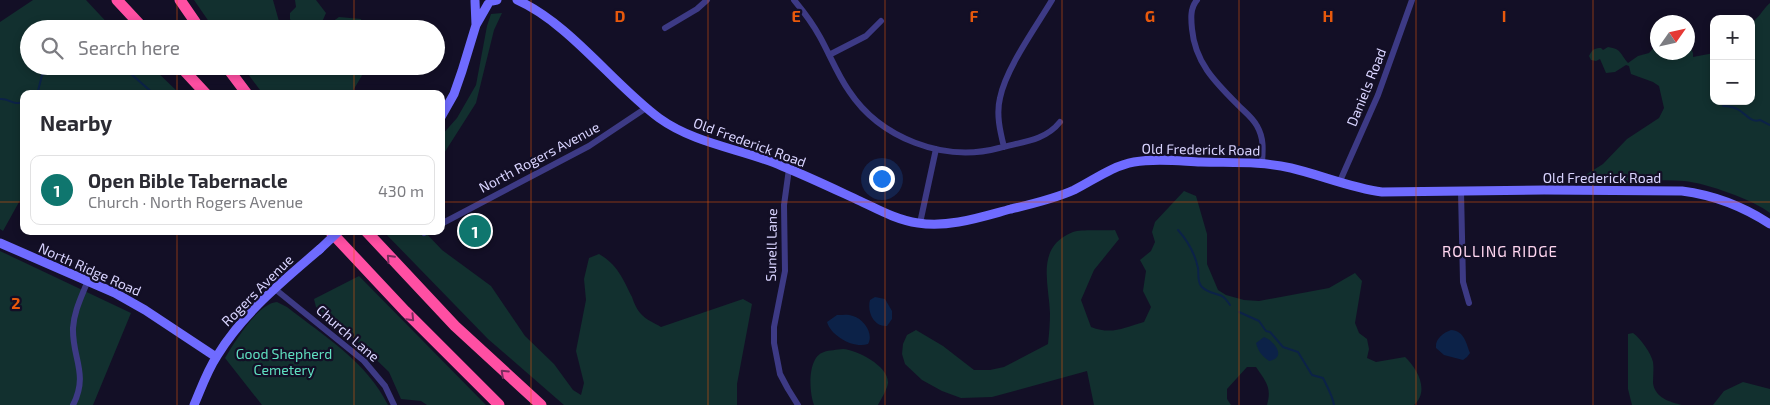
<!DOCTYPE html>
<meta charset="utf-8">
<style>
body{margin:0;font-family:"Exo 2",sans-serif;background:#f2f2f3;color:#2b2b33}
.controls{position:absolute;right:15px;top:15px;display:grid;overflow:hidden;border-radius:10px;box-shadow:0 2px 8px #0003}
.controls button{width:45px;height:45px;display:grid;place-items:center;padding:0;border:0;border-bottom:1px solid #e1e1e2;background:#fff;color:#2b2b33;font:25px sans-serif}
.compass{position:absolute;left:1650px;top:15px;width:45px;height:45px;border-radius:50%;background:#fff;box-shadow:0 2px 8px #0003;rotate:56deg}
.you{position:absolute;left:881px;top:178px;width:18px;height:18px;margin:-12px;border:4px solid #fff;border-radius:50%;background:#1a73e8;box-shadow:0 0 0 8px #1a73e833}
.badge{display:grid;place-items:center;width:32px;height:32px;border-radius:50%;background:#0f766e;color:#fff;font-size:16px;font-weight:700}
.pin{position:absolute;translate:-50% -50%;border:2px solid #fff;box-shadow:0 1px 5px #0006}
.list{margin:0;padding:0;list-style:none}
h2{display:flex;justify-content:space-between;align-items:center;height:65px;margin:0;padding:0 20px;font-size:21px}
h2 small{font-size:16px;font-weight:400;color:#7c7c81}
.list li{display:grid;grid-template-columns:32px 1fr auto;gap:15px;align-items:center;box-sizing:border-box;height:70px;margin:0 10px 10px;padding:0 10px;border:1px solid #e1e1e2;border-radius:10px}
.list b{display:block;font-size:19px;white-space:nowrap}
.list p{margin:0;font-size:16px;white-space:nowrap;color:#7c7c81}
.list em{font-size:16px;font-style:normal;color:#7c7c81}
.icon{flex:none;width:28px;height:28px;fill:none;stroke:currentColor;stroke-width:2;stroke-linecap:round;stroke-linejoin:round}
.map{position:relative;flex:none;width:1770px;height:405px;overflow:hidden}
.search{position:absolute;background:#fff;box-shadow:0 2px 8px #0003;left:20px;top:20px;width:425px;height:55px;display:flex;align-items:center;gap:12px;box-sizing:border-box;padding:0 18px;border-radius:28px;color:#7c7c81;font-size:19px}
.panel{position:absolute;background:#fff;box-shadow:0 2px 8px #0003;left:20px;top:90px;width:425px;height:145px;border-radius:10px}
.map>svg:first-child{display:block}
.green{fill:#12302f}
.water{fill:#0c2248}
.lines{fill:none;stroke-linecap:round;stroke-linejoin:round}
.stream{stroke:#0c2248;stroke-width:2}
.street{stroke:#3d3a85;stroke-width:6}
.secondary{stroke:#6f6bff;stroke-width:9}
.highway{stroke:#ff4fa3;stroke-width:11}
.secondary-bridge{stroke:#6f6bff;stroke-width:9}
.oneway{stroke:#7d2c5e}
.grid{fill:none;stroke:#e8590c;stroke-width:1;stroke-opacity:0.55}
.labels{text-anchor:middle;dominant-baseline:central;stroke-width:4.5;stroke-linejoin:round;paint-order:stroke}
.street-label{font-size:14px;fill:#d9d4ff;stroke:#130f26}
.park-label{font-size:14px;fill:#5fe0c0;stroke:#130f26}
.neighbourhood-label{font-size:15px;letter-spacing:1px;fill:#ffd6f0;stroke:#130f26}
.grid-label{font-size:16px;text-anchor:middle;font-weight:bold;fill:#e8590c;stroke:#130f26;stroke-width:4.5;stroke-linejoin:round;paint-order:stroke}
</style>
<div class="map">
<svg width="1770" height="405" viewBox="0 0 1770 405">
<rect width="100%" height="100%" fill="#130f26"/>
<path class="green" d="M33,0H86L113,29H29V66H151L180,94H24V193L3,231L0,229V22Z
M194,0H273L280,25L283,29H214Z
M295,0H316L326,13L319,29H295L290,19V13L296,7Z
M1770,3V213C1754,200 1706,183 1684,181C1658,179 1630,182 1604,183C1595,186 1588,187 1581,179L1584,176L1603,164L1627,139L1659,118L1664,108L1659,86L1653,82L1631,74L1629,66L1626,65L1615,72L1606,73L1600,59L1596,61L1591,60L1589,56C1592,50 1594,48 1601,48L1603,50L1608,47C1622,49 1620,54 1628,63L1638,56L1649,53L1657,44L1658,52H1688V46H1690L1693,53V57L1714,53V101H1751V23C1760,17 1762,10 1770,3Z
M502,13L494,30L476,103L441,158V136L457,118L476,85L487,26L491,14Z
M339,17L361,19L363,29H329L332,22Z
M242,66H364V72L351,94H263Z
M1184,191L1196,196L1207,234V264L1218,290L1226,295L1244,300L1259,301L1329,288L1355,273L1362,281L1355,323L1359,333L1367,339L1369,349L1367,358L1376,362L1405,357C1417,368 1430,391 1414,405H1267C1272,387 1266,382 1256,367H1247L1227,389V399L1231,405H1094L1087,371L992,397L961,398L942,391L922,380L905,364L902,354L903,344L907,335L916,330L943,346L974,370H990L1004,367L1048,344C1049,334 1050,324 1050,313C1049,283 1035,247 1073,232C1082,229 1104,231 1115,230L1119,239L1094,270L1081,300L1091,327C1112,335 1123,328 1144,322L1151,307L1143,291L1146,271L1140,260L1151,251L1155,242L1152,232L1155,222Z
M383,231H424L442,250L491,286L525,336L554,364L573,390L581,395L584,383L576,351L586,300L584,279L589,258L599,254C617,264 623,279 632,297C634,303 637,310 641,314C646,320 655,323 661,327L743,299L752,304L737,384V405H564L488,339Z
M0,251L131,313L93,405H0Z
M359,276L486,405H427L421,401L401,399L389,372L357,341L316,307L314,299Z
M277,302L287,307C324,336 367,362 388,405H262L225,358C234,343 258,303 277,302Z
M1633,333C1641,339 1651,353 1653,362C1654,369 1653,376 1653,383C1655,398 1670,402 1682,405H1632L1628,389V334Z
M843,349C857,350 889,366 888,383C887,390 881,399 878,405H814C809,392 807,357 824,352C829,350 837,350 843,349Z
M1743,382L1770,389V405H1713L1724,391Z"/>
<path class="water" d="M875,297L885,299L892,311V319L887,326C873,327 867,311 870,300Z
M837,315C843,315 848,314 853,316C864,319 874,334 868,344C854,349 831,336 827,322Z
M1451,330C1464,331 1466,342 1470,353L1467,357L1463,360L1444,355L1436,348C1435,339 1443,333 1451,330Z
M1264,337C1275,341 1287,358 1269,361C1262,356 1258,351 1256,343Z"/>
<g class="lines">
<path class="stream" d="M111,66L131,74L154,94
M35,94L38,91L42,75C52,70 60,72 69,66
M0,99C10,98 12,106 24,102
M1723,106C1729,106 1734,107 1739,110C1747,115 1751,123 1760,120L1770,125
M1178,230C1187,240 1195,254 1198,268C1199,274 1197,280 1201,286C1207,293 1215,293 1222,296C1225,298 1228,302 1230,305
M1239,312L1259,321L1266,331L1270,332L1283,347L1298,352L1312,375L1323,378C1327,386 1333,397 1334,405"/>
<path class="street" d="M794,0C804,12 813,24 820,37C830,55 837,74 849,91C880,138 944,163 999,148C1021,142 1045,141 1060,122
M1197,0C1190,8 1191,19 1192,29C1195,63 1216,83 1239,106C1245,112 1253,118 1257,126C1264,138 1263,150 1262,163
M665,28L697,9L707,0
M829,55L866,36L881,21
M1004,147C1000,131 996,114 1000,98C1006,68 1036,27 1052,0
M789,169L784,205L785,271L774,327V343L780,374L788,389L798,405
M1340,181L1378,95L1412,0
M1461,191L1463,282L1469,303
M920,223L936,149
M441,224L589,146L646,108
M424,233L427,231
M275,289L364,361L385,386L394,405
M73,405C89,374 72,358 73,328C74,311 82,296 88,280"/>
<path class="secondary" d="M517,0C569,23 613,84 659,118C695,144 742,149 782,166C809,177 834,189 860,201C879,210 897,220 918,223C949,228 981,217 1011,209C1032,204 1054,199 1074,190C1094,180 1112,166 1134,162C1156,158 1179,161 1201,162C1231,163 1261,161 1291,168C1321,175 1351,188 1382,192L1544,190L1682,191C1713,195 1744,207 1770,224
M475,1L476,25
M492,1L497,0
M441,117L454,94L462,71L476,25L488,4
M0,243L115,293L145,310L216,357
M194,405C201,389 207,371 217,356C243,313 283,281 320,249"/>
<path class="highway" d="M117,0L144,29
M180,0L200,29
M180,66L206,94
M226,66L247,94
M330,231L405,311L499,405
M366,231L455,326L541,405"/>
<path class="secondary-bridge" d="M320,249L339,231"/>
</g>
<defs><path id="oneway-chevron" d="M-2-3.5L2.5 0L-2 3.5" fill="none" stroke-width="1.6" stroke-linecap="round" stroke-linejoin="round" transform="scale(1.25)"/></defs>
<g class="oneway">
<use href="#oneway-chevron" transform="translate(390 258) rotate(-133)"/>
<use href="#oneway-chevron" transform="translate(411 318) rotate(46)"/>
<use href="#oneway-chevron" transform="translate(504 373) rotate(-137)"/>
</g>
<path class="grid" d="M177,0V29M354,0V29M531,0V405M708,0V405M885,0V405M1062,0V405M1239,0V405M1416,0V405M1593,0V405M177,66V94M354,66V94M0,202H24M441,202H1770M177,231V405M354,231V405"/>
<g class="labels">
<g class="street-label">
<text transform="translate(1366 87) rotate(-68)">Daniels Road</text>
<text transform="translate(750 142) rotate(20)">Old Frederick Road</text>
<text transform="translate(1201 149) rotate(1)">Old Frederick Road</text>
<text transform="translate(539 157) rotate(-28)">North Rogers Avenue</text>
<text x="1602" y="177">Old Frederick Road</text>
<text transform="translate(771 245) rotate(-89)">Sunell Lane</text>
<text transform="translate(90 269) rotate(24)">North Ridge Road</text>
<text transform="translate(257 290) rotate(-45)">Rogers Avenue</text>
<text transform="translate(348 333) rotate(41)">Church Lane</text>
</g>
<g class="park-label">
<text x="284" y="353">Good Shepherd<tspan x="284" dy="16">Cemetery</tspan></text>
</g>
<g class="neighbourhood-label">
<text x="1500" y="251">ROLLING RIDGE</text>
</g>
</g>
<g class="grid-label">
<text x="620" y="22">D</text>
<text x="796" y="22">E</text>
<text x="974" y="22">F</text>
<text x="1150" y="22">G</text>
<text x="1328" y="22">H</text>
<text x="1504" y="22">I</text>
<text x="16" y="309">2</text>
</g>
</svg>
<div class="controls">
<button>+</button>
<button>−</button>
</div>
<svg class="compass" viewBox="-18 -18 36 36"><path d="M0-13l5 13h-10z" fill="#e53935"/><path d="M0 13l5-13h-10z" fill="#7c7c81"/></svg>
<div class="you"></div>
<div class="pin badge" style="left:475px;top:231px">1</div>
<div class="search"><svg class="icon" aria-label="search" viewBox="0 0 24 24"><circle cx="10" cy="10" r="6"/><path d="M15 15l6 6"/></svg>Search here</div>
<section class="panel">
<h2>Nearby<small></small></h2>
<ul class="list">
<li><span class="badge">1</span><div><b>Open Bible Tabernacle</b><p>Church · North Rogers Avenue</p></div><em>430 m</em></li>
</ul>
</section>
</div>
